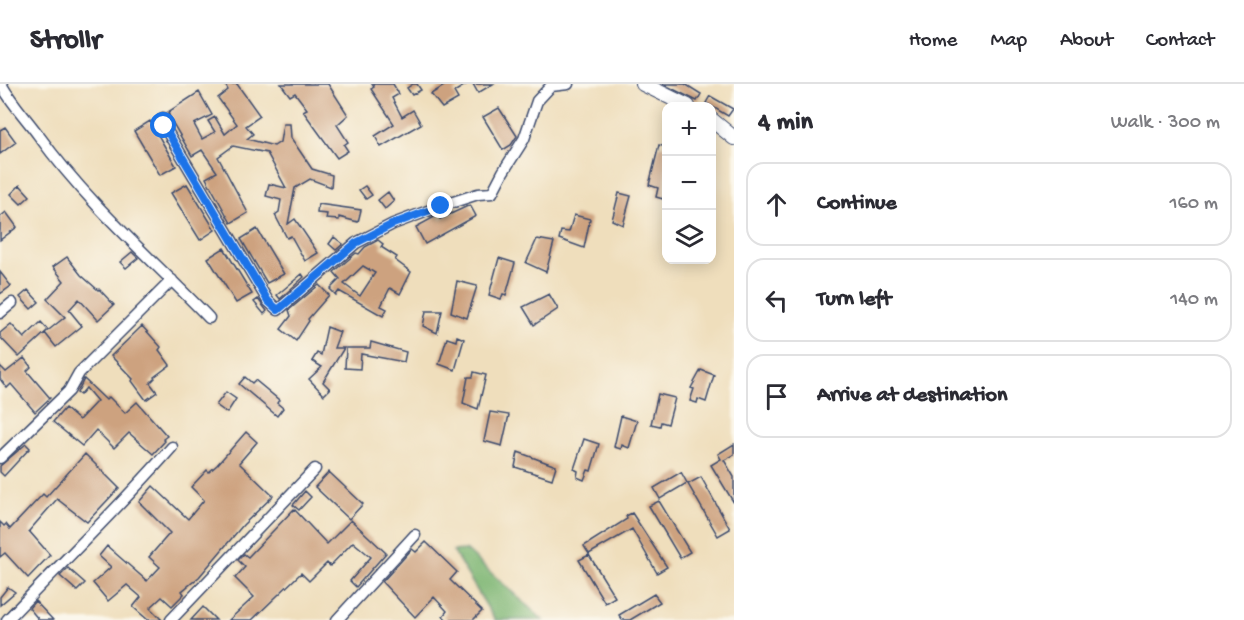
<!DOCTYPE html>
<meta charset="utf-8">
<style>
body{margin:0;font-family:"Gochi Hand",sans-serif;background:#f2f2f3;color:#2b2b33}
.controls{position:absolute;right:18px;top:18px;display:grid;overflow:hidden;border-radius:12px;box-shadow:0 3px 15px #0003}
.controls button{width:54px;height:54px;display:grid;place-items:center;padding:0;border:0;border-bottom:2px solid #e1e1e2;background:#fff;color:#2b2b33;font:30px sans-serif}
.stop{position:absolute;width:18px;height:18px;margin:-14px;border:4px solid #1a73e8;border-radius:50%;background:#fff}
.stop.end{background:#1a73e8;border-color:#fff;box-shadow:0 2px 6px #0008}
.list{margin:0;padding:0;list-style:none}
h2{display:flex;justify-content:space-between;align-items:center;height:78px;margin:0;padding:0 24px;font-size:26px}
h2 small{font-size:20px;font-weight:400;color:#7c7c81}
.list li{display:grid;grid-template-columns:39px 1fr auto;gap:18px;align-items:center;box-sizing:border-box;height:84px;margin:0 12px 12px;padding:0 12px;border:2px solid #e1e1e2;border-radius:18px}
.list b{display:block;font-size:22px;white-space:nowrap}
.list em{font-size:20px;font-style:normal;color:#7c7c81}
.icon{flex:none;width:33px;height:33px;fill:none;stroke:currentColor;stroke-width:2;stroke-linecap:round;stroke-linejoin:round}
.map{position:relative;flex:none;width:734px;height:536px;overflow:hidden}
header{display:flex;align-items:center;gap:36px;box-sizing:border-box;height:84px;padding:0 30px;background:#fff;border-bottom:2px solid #e1e1e2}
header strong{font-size:28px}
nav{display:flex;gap:33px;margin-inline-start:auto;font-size:21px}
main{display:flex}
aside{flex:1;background:#fff}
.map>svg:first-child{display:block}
.forest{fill:#7eb673;stroke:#4c7268;stroke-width:1.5}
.building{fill:#cda27f;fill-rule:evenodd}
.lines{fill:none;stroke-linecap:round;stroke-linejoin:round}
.minor-casing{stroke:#3b496c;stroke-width:13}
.major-casing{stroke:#3b496c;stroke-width:16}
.minor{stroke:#fff;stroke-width:10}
.major{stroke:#fff;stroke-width:14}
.route{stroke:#1a73e8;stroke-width:8}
</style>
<header>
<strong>Strollr</strong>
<nav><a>Home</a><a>Map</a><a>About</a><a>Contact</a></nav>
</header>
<main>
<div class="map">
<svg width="734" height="536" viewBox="0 0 734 536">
<rect width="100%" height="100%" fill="#fbf7ec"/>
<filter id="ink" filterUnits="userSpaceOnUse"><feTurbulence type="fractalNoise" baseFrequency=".0167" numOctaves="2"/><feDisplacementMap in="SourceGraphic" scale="12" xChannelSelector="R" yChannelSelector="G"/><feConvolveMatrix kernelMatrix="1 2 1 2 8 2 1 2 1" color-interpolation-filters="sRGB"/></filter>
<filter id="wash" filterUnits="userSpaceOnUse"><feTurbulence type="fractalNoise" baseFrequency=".008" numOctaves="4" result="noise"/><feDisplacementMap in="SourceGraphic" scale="24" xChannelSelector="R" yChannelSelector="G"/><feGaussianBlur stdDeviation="1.35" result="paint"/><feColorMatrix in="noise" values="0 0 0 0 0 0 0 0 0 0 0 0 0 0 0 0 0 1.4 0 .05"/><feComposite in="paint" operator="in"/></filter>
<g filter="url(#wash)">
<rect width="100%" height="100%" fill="#efdebc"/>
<path class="forest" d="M466,466L543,536H495L453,467Z"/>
<g id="blocks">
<path class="building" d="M225,0H237L260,32L246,42L253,50L247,55L274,62L280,58L283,40H290L291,54L312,85L332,91L331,103L310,95L295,104L288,140L295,135L318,169L305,177L291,152L287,154L275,131L279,128L281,116L266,112L269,100L286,104L267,69L233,62L218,73L248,129L231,139L206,94L217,88L202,66L192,72L171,36L168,28L199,8L212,31L194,40L202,55L215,48L208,37L215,33L225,50L237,40L218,14L228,6Z
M281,0H328L348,31L337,41L348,58L344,61L348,67L337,74L303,27L307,25L295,9L290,12Z
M372,0H393L399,10L392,14L402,33L413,26L421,40L381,63L375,52L394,40L371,5L374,3Z
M413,0H417L421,6L412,11L407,4Z
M447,0H467L454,8L458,15L442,24L431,10Z
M473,0H493L478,9Z
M663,0H685L701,10L697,17Z
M710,12L733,25L728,32L706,19Z
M499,24L517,52L511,61L503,66L483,33Z
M150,37L176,82L160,91L134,47Z
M5,43L16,58L0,70V46Z
M659,61L666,63V97L663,115L656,113L658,104L649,101Z
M187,100L215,146L200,156L171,109Z
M20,101L30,112L21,120L11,110Z
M365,102L372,111L366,115L359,106Z
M388,108L394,117L385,125L378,116Z
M619,109L631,112L623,141L612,136Z
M318,120L361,126L358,138L339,133V136L326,135L327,130L317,129Z
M470,121L476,132L425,160L416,143L438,131L440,135Z
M6,128L17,143L0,156V133Z
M574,131L590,135L584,164L559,155L561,147L569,148Z
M257,145L284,190L267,199L241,155Z
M334,153L343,160L336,166L329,160Z
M537,155L554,158L546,188L526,179Z
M378,156L383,160L381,163L397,173L395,176L411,188L400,210L390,204L381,222L387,225L383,232L339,207L336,211L330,205L340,195L334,188L356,169L359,170L365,163ZM363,182L375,189L360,212L344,200Z
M224,164L252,210L236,219L208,174Z
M132,168L138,174L126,184L120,178Z
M67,173L81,191L98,206L99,205L114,221L98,236L79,215L69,226L82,242L56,263L45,249L65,233L47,215L64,197L53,183Z
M499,174L515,179L506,211L503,210L501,215L489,211Z
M0,188L11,202L0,210Z
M302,190L304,193L280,215L277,211Z
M457,197L477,202L467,234L451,228Z
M319,201L329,211L308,235L309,237L296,257L281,245L291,232L289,226Z
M28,206L39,218L31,225L20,213Z
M549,210L558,225L534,241L523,223Z
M258,215L267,227L264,230L254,218Z
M426,227H442L437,249L423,242Z
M41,238L48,246L19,273L0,253V249L11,240L24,254Z
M142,242L161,263L159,266L170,281L154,293L155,294L150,299L157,308L146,316L132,297L133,295L111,272Z
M327,243L340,248L334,264H344L323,298L330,305L324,311L309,295L322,283L312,277L317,269L321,271Z
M457,252L464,255L455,286L439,280L447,254L456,257Z
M371,258L406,268L404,278L361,270L360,285L345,284L346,264H370Z
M24,274L31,283L27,287L50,314L35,328L11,300L7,304L0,295V282L6,288Z
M701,286L714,291L706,318L698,315L697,319L690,317L694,305L691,304Z
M474,288L486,291L478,325L463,319L468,293H473Z
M245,293L252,299L255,296L279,316L277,319L283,324L277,332L239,300Z
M84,295L106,316L109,313L125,329L137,318L167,352L163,355L165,357L153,370L129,349L114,364L96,346L82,362L53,338L65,324L79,336L97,317L86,304L80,311L77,309Z
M226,308L236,315L227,329L216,321Z
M658,310L675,314L668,340L661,338L660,342L651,340Z
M490,328L509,331L502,362L484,357Z
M621,332L637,337L629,364L622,361L621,365L614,363Z
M246,348L257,358L239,379L273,412L243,441L199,493L182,507L184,510L172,522L162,513L150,524L162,536H148L133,523L141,513L127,501L108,517L93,499L111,483L99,472L107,462L147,497L160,483L149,473L170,449L139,418L153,402L188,435L204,416L191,403L207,386L209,388L217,381Z
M584,355L599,360L591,387L588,386L584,396L577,393L578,387L574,385Z
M26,360L30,364L4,392L0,388V382Z
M734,360V371L724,376L734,393V419L711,381L721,375L718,370Z
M518,368L556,382L552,395L515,383Z
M85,370L119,404L87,438L57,415L29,447L50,471L28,494L5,469L0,473V438L4,442L6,440L10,445L43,410L46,413Z
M329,388L363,420L349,435L315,403Z
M681,388L687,399L660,415L654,404Z
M701,393L730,445L718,452L688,400Z
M305,407L311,413L299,426L293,421Z
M659,417L690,468L680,474L649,422Z
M294,425L327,460L351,436L386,469L356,503L350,497L371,473L353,458L330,482L327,479L309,497L301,489L252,536H229L254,513L235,494L245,483L238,476L244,470L248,473Z
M632,429L667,483L657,489L632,445L589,470L584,462L627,435L626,432Z
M426,458L457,488L450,496L482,527L473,536H447L443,532L447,527L434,513L415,533L382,498L412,465L416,468Z
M589,471L615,513L605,519L579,476Z
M68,484L85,499L77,507L60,492Z
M8,503L15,508L0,521V513Z
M654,510L660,518L630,536H622L619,531Z
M35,517L53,536H39L29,524Z
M203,523L216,536H191Z"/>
</g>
</g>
<g filter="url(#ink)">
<use href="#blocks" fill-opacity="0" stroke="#3b496c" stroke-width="1.5"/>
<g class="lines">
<defs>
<path id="minor" d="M1,0C12,20 26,34 39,52C88,120 151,174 209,234
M163,34L164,42L268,217L278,226L356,159L393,140L441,122L478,110L492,109L503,88L524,55L537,17L551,2L568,0
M0,229L12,219
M0,374L69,307L79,289L172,196
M7,536C62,478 120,423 172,363
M171,536L315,385
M337,536L415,451"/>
<path id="major" d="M643,0L688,22
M712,36L734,54"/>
</defs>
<use href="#minor" class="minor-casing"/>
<use href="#major" class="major-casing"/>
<use href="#minor" class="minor"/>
<use href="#major" class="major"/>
</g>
</g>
<g class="lines" filter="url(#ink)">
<path class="route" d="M164,42L268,217L278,226L356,159L393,140L441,122"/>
</g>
</svg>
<div class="controls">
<button>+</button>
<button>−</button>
<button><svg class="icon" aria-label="layers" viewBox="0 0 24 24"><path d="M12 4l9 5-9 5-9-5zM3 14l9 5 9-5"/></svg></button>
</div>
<div class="stop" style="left:164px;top:42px"></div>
<div class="stop end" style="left:441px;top:122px"></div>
</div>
<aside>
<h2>4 min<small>Walk · 300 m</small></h2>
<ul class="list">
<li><svg class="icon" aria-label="ahead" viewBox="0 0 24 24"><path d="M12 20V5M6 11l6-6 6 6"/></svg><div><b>Continue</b></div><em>160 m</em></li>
<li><svg class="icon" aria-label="left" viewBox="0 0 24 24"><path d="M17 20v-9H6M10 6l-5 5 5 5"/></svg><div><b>Turn left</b></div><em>140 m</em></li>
<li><svg class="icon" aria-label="arrive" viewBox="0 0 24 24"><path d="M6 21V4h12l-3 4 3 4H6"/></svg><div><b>Arrive at destination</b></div></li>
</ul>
</aside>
</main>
